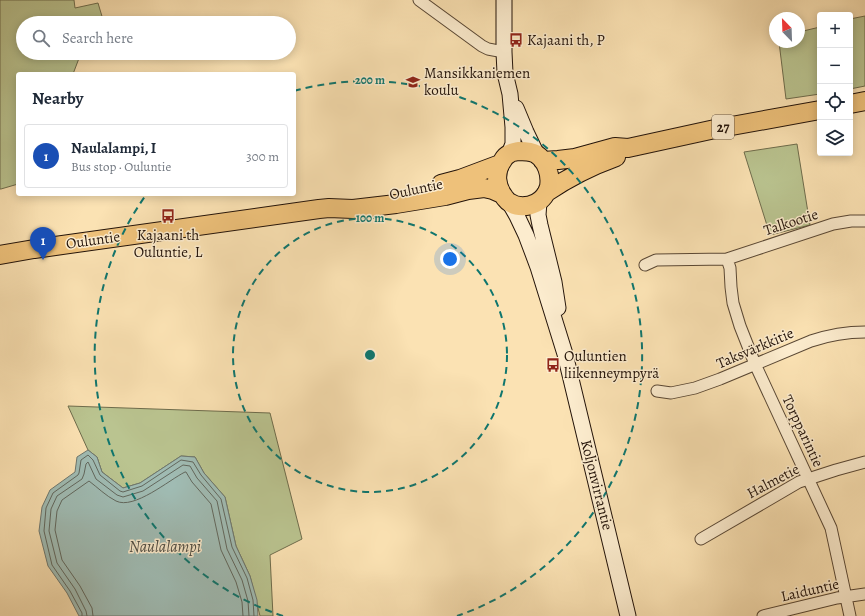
<!DOCTYPE html>
<meta charset="utf-8">
<style>
body{margin:0;font-family:Alegreya,serif;background:#f2f2f3;color:#1f2937}
.controls{position:absolute;right:12px;top:12px;display:grid;overflow:hidden;border-radius:4px;box-shadow:0 2px 10px #0003}
.controls button{width:36px;height:36px;display:grid;place-items:center;padding:0;border:0;border-bottom:1px solid #e0e1e3;background:#fff;color:#1f2937;font:20px sans-serif}
.compass{position:absolute;left:769px;top:12px;width:36px;height:36px;border-radius:50%;background:#fff;box-shadow:0 2px 10px #0003;rotate:337deg}
.you{position:absolute;left:450px;top:259px;width:14px;height:14px;margin:-10px;border:3px solid #fff;border-radius:50%;background:#1a73e8;box-shadow:0 0 0 6px #1a73e833}
.badge{display:grid;place-items:center;width:26px;height:26px;border-radius:50%;background:#7c3aed;color:#fff;font-size:13px;font-weight:700}
.pin{position:absolute;translate:-50% -33px;filter:drop-shadow(0 1px 2px #0008)}
.pin::after{content:'';position:absolute;top:21px;width:14px;height:12px;background:inherit;clip-path:polygon(0 0,100% 0,50% 100%)}
.list{margin:0;padding:0;list-style:none}
h2{display:flex;justify-content:space-between;align-items:center;height:52px;margin:0;padding:0 16px;font-size:17px}
h2 small{font-size:13px;font-weight:400;color:#747a83}
.list li{display:grid;grid-template-columns:26px 1fr auto;gap:12px;align-items:center;box-sizing:border-box;height:64px;margin:0 8px 8px;padding:0 8px;border:1px solid #e0e1e3;border-radius:4px}
.list b{display:block;font-size:15px;white-space:nowrap}
.list p{margin:0;font-size:13px;white-space:nowrap;color:#747a83}
.list em{font-size:13px;font-style:normal;color:#747a83}
.icon{flex:none;width:22px;height:22px;fill:none;stroke:currentColor;stroke-width:2;stroke-linecap:round;stroke-linejoin:round}
.map{position:relative;flex:none;width:865px;height:616px;overflow:hidden}
.search{position:absolute;background:#fff;box-shadow:0 2px 10px #0003;left:16px;top:16px;width:280px;height:44px;display:flex;align-items:center;gap:10px;box-sizing:border-box;padding:0 14px;border-radius:22px;color:#747a83;font-size:15px}
.panel{position:absolute;background:#fff;box-shadow:0 2px 10px #0003;left:16px;top:72px;width:280px;height:124px;border-radius:4px}
.map>svg:first-child{display:block}
.green{fill:#bac490;stroke:#6e6c4c}
.water{fill:#a0bcb4;stroke:#6e7870}
.lines{fill:none;stroke-linecap:round;stroke-linejoin:round}
.shore{stroke:#62685e;stroke-width:1}
.minor-casing{stroke:#594734;stroke-width:13}
.secondary-casing{stroke:#231309;stroke-width:17}
.trunk-casing{stroke:#231309;stroke-width:20}
.minor{stroke:#fcecce;stroke-width:11}
.secondary{stroke:#fcecce;stroke-width:15}
.trunk{stroke:#eec17a;stroke-width:18}
.ring{fill:none;stroke:#0f766e;stroke-width:2;stroke-dasharray:7 5}
.labels{text-anchor:middle;dominant-baseline:central;stroke-width:3;stroke-linejoin:round;paint-order:stroke}
.shield{fill:#fcecce;stroke:#645444;stroke-width:1}
.shield-label{font-size:14px;font-weight:bold;fill:#231309}
.poi-label{font-size:15px;fill:#231309;stroke:#fcecce;text-anchor:start}
.street-label{font-size:15px;fill:#231309;stroke:#fcecce}
.water-label{font-size:16px;font-style:italic;fill:#4f4e45;stroke:#fcecce}
.centre{fill:#0f766e;stroke:#fcecce;stroke-width:2}
.ring-label{font-size:12px;text-anchor:middle;font-weight:bold;fill:#0f766e;stroke:#fcecce;stroke-width:3;stroke-linejoin:round;paint-order:stroke}
</style>
<div class="map">
<svg width="865" height="616" viewBox="0 0 865 616">
<rect width="100%" height="100%" fill="#fbe2b3"/>
<filter id="stains"><feTurbulence type="fractalNoise" baseFrequency=".005" numOctaves="4"/><feColorMatrix values="0 0 0 0 .2 0 0 0 0 .09 0 0 0 0 .02 0 0 0 .5 -.17"/></filter>
<radialGradient id="worn" r=".72"><stop offset=".6" stop-color="#630" stop-opacity="0"/><stop offset="1" stop-color="#630" stop-opacity=".3"/></radialGradient>
<path class="green" d="M0,0H74L75,8L98,3L104,23H23V53H81L73,74H18V184L1,189H0Z
M865,16V86L850,89V19Z
M820,27V94L786,99L779,42H799V32Z
M797,144L810,225L770,235L744,152Z
M68,406L270,413L302,539L270,555L273,616H260L250,576L236,546L225,497L204,473L195,457L181,456L140,483L123,488L102,472L97,457L88,450Z"/>
<path class="water" d="M88,450L97,457L102,472L123,488L140,483L181,456L195,457L204,473L225,497L236,546L250,576L257,600L258,616H79L67,593L48,566L39,531L42,507L50,490L75,472L77,457Z"/>
<g class="lines">
<path class="shore" d="M82,616V613L70,591L52,565L44,531L46,508L53,493L78,475L79,473L81,460L88,455L93,460L100,475L120,491L123,492L142,486L181,460L193,462L201,475L221,499L232,547L247,578L253,600L254,616
M87,616L86,611L75,589L57,563L49,531L51,509L57,496L82,479L84,474L86,464L88,462L89,464L96,479L117,495L123,497L143,491L183,465L190,466L197,478L217,501L227,549L242,580L248,601L249,616
M93,616L92,608L80,586L62,560L55,530L57,511L62,500L89,481C97,487 106,496 116,501C134,510 169,480 185,472H186L192,482L211,504L221,550L236,582L242,602L243,616"/>
<defs>
<path id="minor" d="M419,0L482,46L488,49L504,52
M727,259L730,268L731,287L733,303L740,326L755,364L831,528L850,616
M645,265L656,260L727,259L833,224L851,221H865
M657,391L671,393L695,388L720,379L811,341C829,335 846,332 865,332
M701,539L799,482L836,470L865,462
M763,616L837,598L865,594"/>
<path id="secondary" d="M504,0V52L505,73L510,94L513,127V144L509,154
M516,108L526,132L536,153
M509,202L517,216L526,235L538,267L565,354L628,616
M539,202L538,215L540,225L554,282L558,308"/>
<path id="trunk" d="M850,104L865,101
M518,151C524,151 531,151 536,154C547,161 551,175 549,187C547,193 542,200 536,203C528,207 517,208 509,202C507,201 506,199 505,198C496,187 494,172 503,160C504,158 507,155 509,154C511,152 515,152 518,151Z
M543,161L558,160L575,158L615,147L628,148L715,129L820,110
M441,184L460,179L500,164
M547,192C569,177 591,166 616,157
M0,255L34,249L319,209L329,208L353,209L396,204L445,196L468,190L484,188L493,190L502,194"/>
</defs>
<use href="#minor" class="minor-casing"/>
<use href="#secondary" class="secondary-casing"/>
<use href="#trunk" class="trunk-casing"/>
<use href="#minor" class="minor"/>
<use href="#secondary" class="secondary"/>
<use href="#trunk" class="trunk"/>
</g>
<g class="ring">
<circle cx="370" cy="355" r="137"/>
<path d="M283 616A275 275 0 0 1 146 195M294 91A275 275 0 0 1 457 616"/>
</g>
<defs>
<symbol id="bus-bare" viewBox="-9 -9 18 18"><path d="M-5-6H5V4H4V6H2V4H-2V6H-4V4H-5ZM-3.5-4V0h7V-4ZM-3.5 1.2v1.5H-2V1.2ZM2 1.2v1.5H3.5V1.2Z" fill="#8f2418" stroke="#fcecce" stroke-width="2.5" paint-order="stroke"/></symbol>
<symbol id="school-bare" viewBox="-9 -9 18 18"><path d="M0-5L7-2L0 1L-7-2ZM-4 1L0 2.5L4 1V4Q0 6-4 4Z" fill="#8f2418" stroke="#fcecce" stroke-width="2.5" paint-order="stroke"/></symbol>
</defs>
<g fill-rule="evenodd">
<use href="#bus-bare" x="506" y="30" width="20" height="20"/>
<use href="#school-bare" x="403" y="72" width="20" height="20"/>
<use href="#bus-bare" x="158" y="206" width="20" height="20"/>
<use href="#bus-bare" x="543" y="355" width="20" height="20"/>
</g>
<g class="labels">
<rect class="shield" x="712" y="115" width="22" height="24" rx="3"/>
<g class="shield-label">
<text x="723" y="127">27</text>
</g>
<g class="poi-label">
<text x="527" y="40">Kajaani th, P</text>
<text x="424" y="73">Mansikkaniemen<tspan x="424" dy="17">koulu</tspan></text>
<text x="168" y="235" text-anchor="middle">Kajaani th<tspan x="168" dy="17">Ouluntie, L</tspan></text>
<text x="564" y="356">Ouluntien<tspan x="564" dy="17">liikenneympyrä</tspan></text>
</g>
<g class="street-label">
<text transform="translate(416 189) rotate(-12)">Ouluntie</text>
<text transform="translate(791 222) rotate(-18)">Talkootie</text>
<text transform="translate(93 240) rotate(-8)">Ouluntie</text>
<text transform="translate(755 348) rotate(-23)">Taksvärkkitie</text>
<text transform="translate(803 431) rotate(65)">Torpparintie</text>
<text transform="translate(773 481) rotate(-28)">Halmetie</text>
<text transform="translate(597 485) rotate(76)">Koljonvirrantie</text>
<text transform="translate(810 590) rotate(-13)">Laiduntie</text>
</g>
<g class="water-label">
<text x="165" y="547">Naulalampi</text>
</g>
</g>
<circle cx="370" cy="355" r="6" class="centre"/>
<g class="ring-label">
<text x="370" y="84">200 m</text>
<text x="370" y="222">100 m</text>
</g>
<rect width="100%" height="100%" filter="url(#stains)"/>
<rect width="100%" height="100%" fill="url(#worn)"/>
</svg>
<div class="controls">
<button>+</button>
<button>−</button>
<button><svg class="icon" aria-label="locate" viewBox="0 0 24 24"><circle cx="12" cy="12" r="6"/><path d="M12 2v4M12 18v4M2 12h4M18 12h4"/></svg></button>
<button><svg class="icon" aria-label="layers" viewBox="0 0 24 24"><path d="M12 4l9 5-9 5-9-5zM3 14l9 5 9-5"/></svg></button>
</div>
<svg class="compass" viewBox="-18 -18 36 36"><path d="M0-13l5 13h-10z" fill="#e53935"/><path d="M0 13l5-13h-10z" fill="#747a83"/></svg>
<div class="you"></div>
<div class="pin badge" style="left:43px;top:260px;background:#1a4fb4">1</div>
<div class="search"><svg class="icon" aria-label="search" viewBox="0 0 24 24"><circle cx="10" cy="10" r="6"/><path d="M15 15l6 6"/></svg>Search here</div>
<section class="panel">
<h2>Nearby<small></small></h2>
<ul class="list">
<li><span class="badge" style="background:#1a4fb4">1</span><div><b>Naulalampi, I</b><p>Bus stop · Ouluntie</p></div><em>300 m</em></li>
</ul>
</section>
</div>
